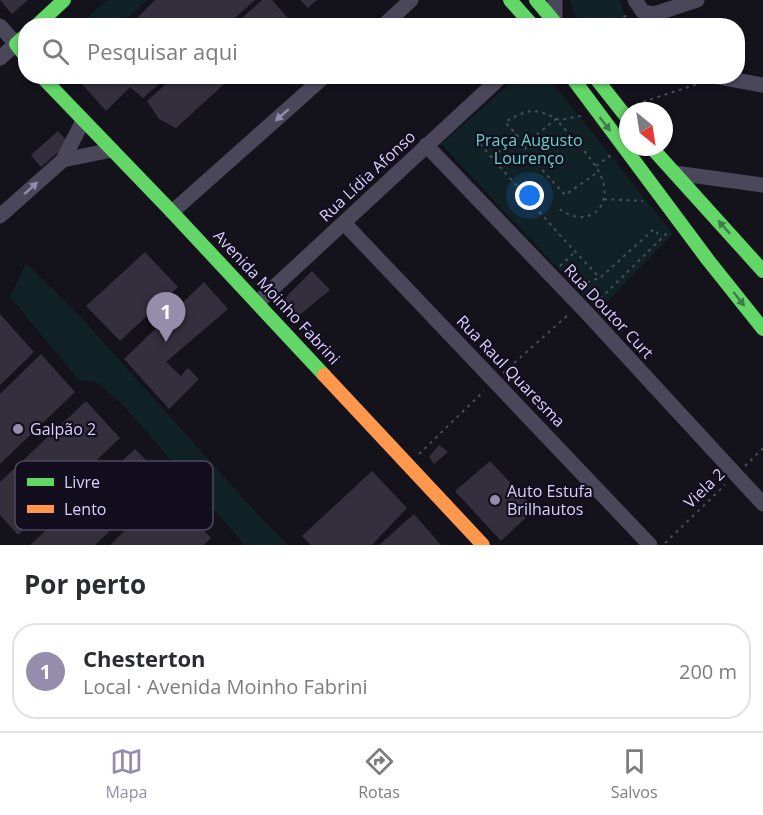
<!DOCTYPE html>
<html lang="pt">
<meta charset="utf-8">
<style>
body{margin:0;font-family:"Open Sans",sans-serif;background:#f2f2f3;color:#2b2b33}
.compass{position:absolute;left:619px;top:102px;width:54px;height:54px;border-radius:50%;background:#fff;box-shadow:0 2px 4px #0004;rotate:150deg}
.you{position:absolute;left:530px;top:196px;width:21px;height:21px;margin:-15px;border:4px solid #fff;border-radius:50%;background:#1a73e8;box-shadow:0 0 0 9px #1a73e833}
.badge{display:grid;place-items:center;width:39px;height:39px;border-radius:50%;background:#958dac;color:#fff;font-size:20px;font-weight:700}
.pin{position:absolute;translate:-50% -50px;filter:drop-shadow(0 2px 3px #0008)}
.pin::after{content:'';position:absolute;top:32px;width:21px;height:18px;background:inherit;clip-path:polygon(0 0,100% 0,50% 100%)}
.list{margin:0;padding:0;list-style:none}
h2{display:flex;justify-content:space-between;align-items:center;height:78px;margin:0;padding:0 24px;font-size:26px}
h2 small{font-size:20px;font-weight:400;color:#7c7c81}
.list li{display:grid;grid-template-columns:39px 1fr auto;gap:18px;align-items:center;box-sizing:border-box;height:96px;margin:0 12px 12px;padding:0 12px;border:2px solid #e1e1e2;border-radius:24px}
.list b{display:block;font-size:22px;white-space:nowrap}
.list p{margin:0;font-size:20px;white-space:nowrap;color:#7c7c81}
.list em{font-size:20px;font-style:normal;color:#7c7c81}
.icon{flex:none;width:33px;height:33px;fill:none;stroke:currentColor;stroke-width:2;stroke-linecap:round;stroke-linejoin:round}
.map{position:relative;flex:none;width:763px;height:545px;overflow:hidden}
.search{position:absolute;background:#fff;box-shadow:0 2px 4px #0004;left:18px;right:18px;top:18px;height:66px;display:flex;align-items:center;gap:15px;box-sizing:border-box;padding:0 21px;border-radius:24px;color:#7c7c81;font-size:22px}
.sheet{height:186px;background:#fff}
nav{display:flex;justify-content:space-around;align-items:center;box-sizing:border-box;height:84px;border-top:2px solid #e1e1e2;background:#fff;font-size:16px;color:#7c7c81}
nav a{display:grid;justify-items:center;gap:3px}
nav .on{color:#958dac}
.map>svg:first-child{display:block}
.green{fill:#112226}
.building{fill:#342f3d}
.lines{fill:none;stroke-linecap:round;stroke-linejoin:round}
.path{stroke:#464e5b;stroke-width:2;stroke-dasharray:3 4.5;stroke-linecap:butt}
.street{stroke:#4a475b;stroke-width:15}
.fast{stroke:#63d668;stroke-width:14}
.slow{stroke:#ff974d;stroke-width:14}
.oneway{fill:#928bab}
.oneway2{fill:#3f7c47}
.poi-dot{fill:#958dac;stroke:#130e1e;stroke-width:2}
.labels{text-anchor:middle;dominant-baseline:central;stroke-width:4.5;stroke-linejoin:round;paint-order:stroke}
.park-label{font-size:16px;fill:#61d5ca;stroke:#130e1e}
.street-label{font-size:16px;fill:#dbcffb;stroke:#130e1e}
.poi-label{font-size:16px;fill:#dbcffb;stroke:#130e1e;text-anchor:start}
.key{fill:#130e1e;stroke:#4f4860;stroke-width:1.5}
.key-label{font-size:16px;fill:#dbcffb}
</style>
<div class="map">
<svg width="763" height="545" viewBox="0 0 763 545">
<rect width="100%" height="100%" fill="#14121a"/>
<path class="green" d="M107,0H147L120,25H79Z
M570,0H620L627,25H578Z
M532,76L548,77L673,234L598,311L441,144L515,79Z
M26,263L80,316L261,518L288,545H245L123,405L96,382L79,380L10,297Z"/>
<path class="building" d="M0,0H28L12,14Z
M155,0H255L226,26H129Z
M262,0H272L292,23L290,26H233Z
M300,0H317L308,8Z
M75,76H168L143,98L130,87L106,111Z
M175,76H233L176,128L159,119L147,101Z
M58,131L69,143L41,167L31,155Z
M145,252L178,287L120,341L86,306Z
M312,271L330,290L297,317L285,303L287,296Z
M204,282L228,309L166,362L181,376L188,368L199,379L169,409L124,359Z
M0,314L34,352L0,385Z
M41,354L75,392L0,464V394Z
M86,401L120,438L18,535L0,515V482Z
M439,445L448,452L434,464L429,457Z
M135,449L165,479L95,545H30Z
M490,461L535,509L501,541L455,491Z
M372,471L407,508L372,545H311L302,536Z
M166,491L211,538L204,545H110Z
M414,514L441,545H379Z"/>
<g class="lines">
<path class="path" d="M603,26L628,15
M636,104L707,81
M581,116L559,120C535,107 528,109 505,122L525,144L526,152L565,195L598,172
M480,144L557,232L600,278
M525,144L556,119C570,136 590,154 600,174C616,206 587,232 557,207
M493,158L516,134
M596,166L611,155
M604,199L643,201
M560,266L576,251
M582,288L590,281L600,278L654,229L661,238
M595,304L668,232
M503,373L568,315
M419,454L484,391
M745,466L763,448
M665,543L725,485"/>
<path class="street" d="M555,0V22
M635,0L643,12L654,14L697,0
M0,26L16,44L0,58
M383,26L411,0
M719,77L763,85
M426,145L587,313L763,504
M63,160L112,150
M675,173L763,185
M172,212L325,76
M0,216L63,160L83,121
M344,223L650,545
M257,303L502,76"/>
<path class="fast" d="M510,0L533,26
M536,0L558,26
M36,26L64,0
M26,35L16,44L26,57
M41,76L172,212L324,375
M571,76L708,260L763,329
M594,76L628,119
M651,147L763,271"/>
<path class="slow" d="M324,375L483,545"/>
</g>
<defs><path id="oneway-solid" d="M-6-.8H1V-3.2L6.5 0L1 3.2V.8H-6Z" transform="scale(1.5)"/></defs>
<g class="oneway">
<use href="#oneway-solid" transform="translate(282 115) rotate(139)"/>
<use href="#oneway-solid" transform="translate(31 188) rotate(-42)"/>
</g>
<g class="oneway2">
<use href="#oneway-solid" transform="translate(605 124) rotate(52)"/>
<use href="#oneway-solid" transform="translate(724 227) rotate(-132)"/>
<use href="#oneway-solid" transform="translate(739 299) rotate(52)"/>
</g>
<g class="poi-dot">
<circle cx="18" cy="429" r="6"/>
<circle cx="495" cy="500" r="6"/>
</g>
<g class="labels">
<g class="park-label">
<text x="529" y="140">Praça Augusto<tspan x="529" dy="18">Lourenço</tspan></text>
</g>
<g class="street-label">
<text transform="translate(367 176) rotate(-43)">Rua Lídia Afonso</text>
<text transform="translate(277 297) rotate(47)">Avenida Moinho Fabrini</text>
<text transform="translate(609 311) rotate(47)">Rua Doutor Curt</text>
<text transform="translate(511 371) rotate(46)">Rua Raul Quaresma</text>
<text transform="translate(704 488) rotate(-44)">Viela 2</text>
</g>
<g class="poi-label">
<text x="30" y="429">Galpão 2</text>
<text x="507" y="491">Auto Estufa<tspan x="507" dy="18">Brilhautos</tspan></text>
</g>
</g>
<rect x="15" y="461" width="198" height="69" rx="9" class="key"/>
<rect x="27" y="478" width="27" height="8" fill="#63d668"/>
<rect x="27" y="505" width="27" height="8" fill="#ff974d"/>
<g class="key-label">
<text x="64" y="488">Livre</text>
<text x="64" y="515">Lento</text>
</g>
</svg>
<svg class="compass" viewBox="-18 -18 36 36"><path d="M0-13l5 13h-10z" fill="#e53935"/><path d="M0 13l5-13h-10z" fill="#7c7c81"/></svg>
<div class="you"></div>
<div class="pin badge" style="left:166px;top:342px">1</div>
<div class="search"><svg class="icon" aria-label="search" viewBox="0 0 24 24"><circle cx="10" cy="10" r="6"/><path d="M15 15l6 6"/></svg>Pesquisar aqui</div>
</div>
<section class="sheet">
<h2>Por perto<small></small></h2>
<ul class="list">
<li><span class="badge">1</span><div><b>Chesterton</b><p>Local · Avenida Moinho Fabrini</p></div><em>200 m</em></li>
</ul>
</section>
<nav>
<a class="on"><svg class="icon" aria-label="map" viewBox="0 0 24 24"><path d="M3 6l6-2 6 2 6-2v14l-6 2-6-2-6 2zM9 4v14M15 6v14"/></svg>Mapa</a>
<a><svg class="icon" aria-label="directions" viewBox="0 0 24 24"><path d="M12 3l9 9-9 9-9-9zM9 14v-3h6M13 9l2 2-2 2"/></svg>Rotas</a>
<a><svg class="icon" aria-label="saved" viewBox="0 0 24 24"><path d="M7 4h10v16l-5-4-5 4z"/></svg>Salvos</a>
</nav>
